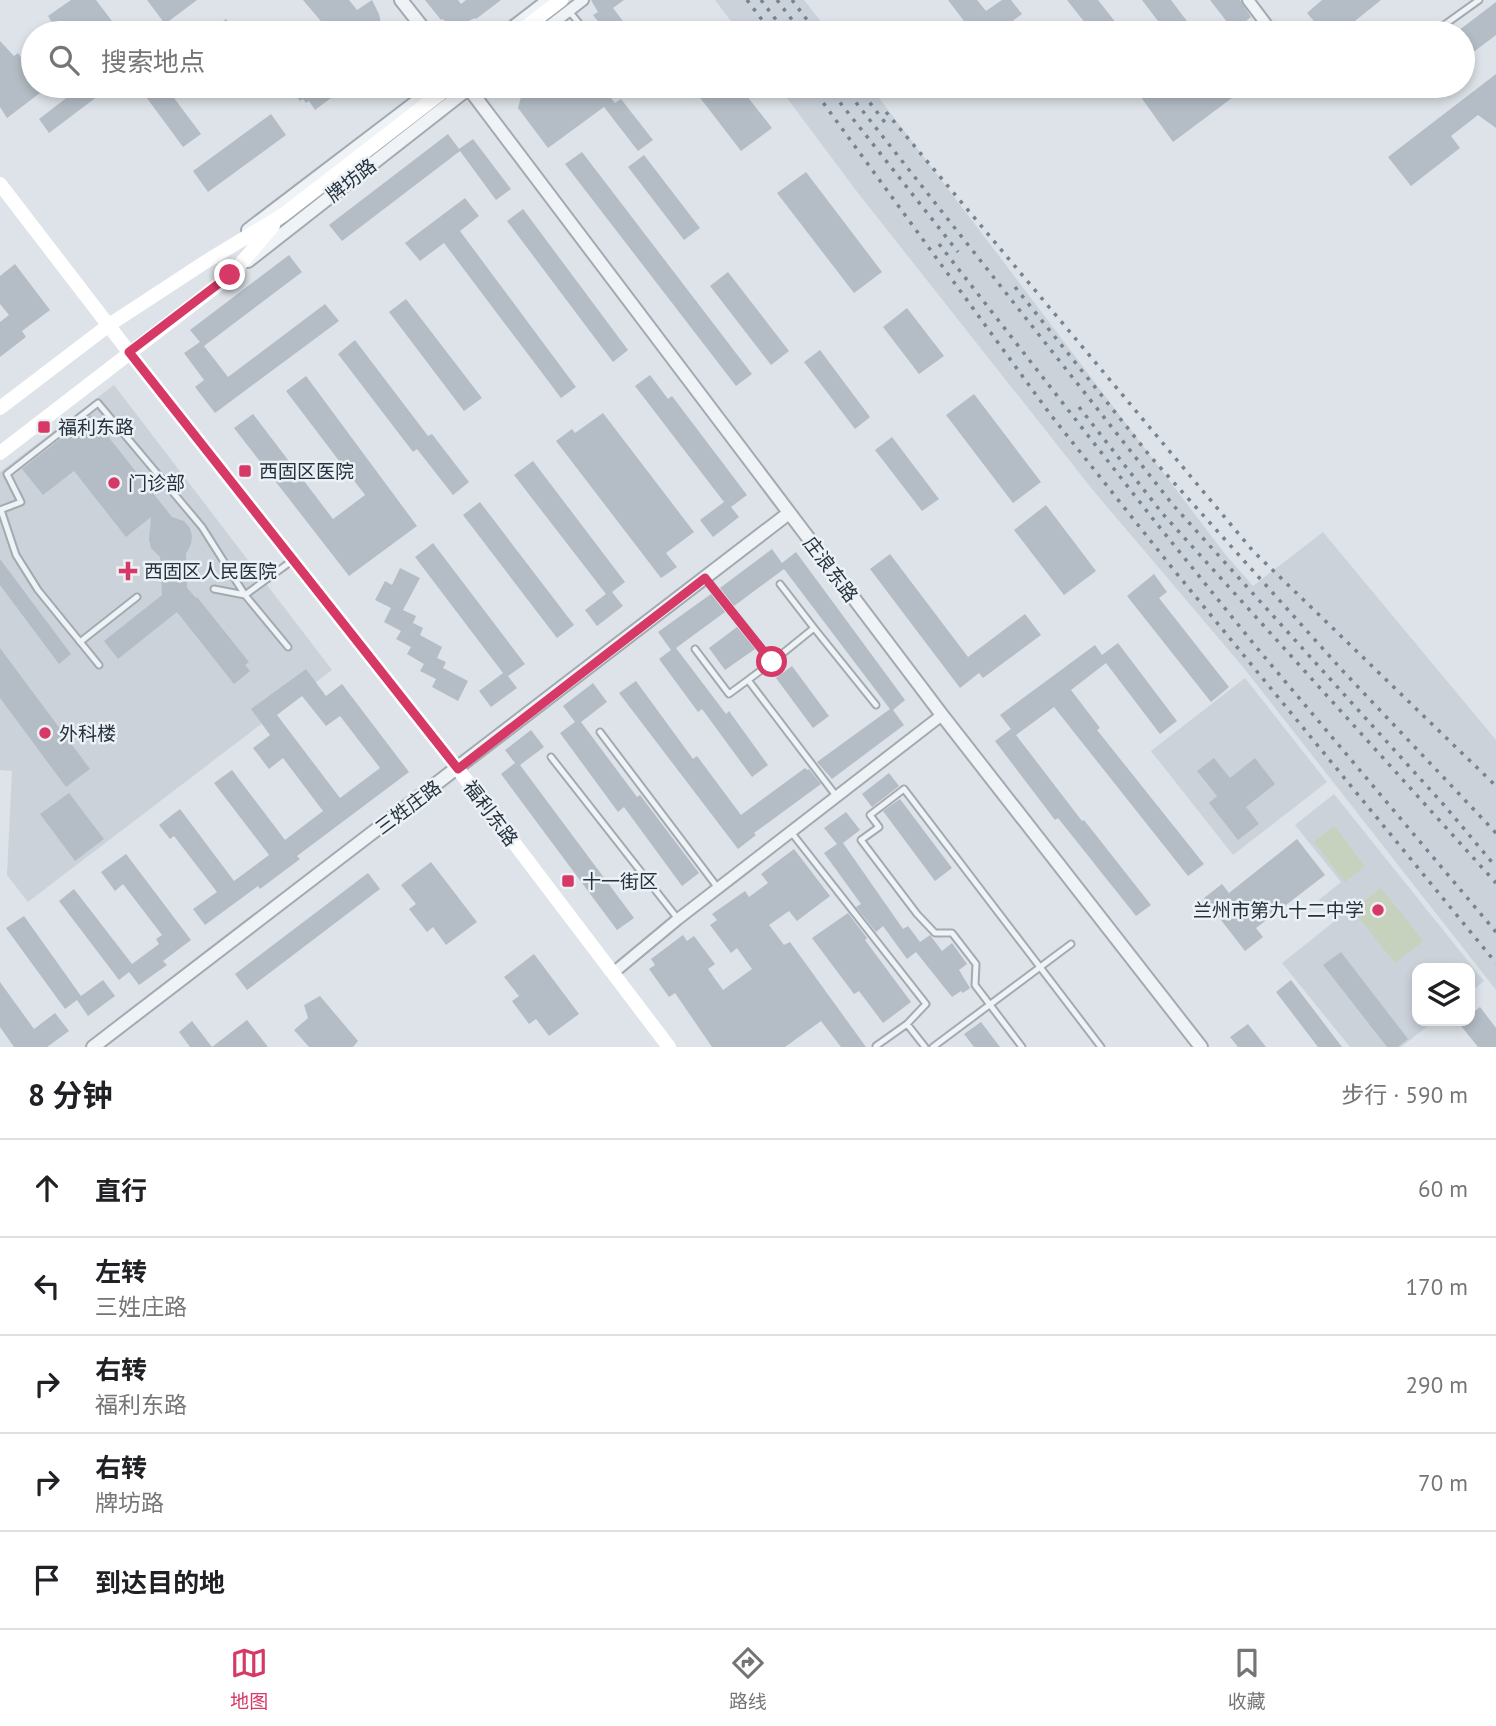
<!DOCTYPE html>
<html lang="zh">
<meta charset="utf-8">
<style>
body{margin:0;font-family:"PT Sans","Noto Sans SC",sans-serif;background:#f6f6f6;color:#202124}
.controls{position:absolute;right:21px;bottom:21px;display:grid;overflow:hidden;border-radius:14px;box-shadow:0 4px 10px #0003}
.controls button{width:63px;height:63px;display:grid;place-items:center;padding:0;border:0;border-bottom:2px solid #e0e0e0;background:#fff;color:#202124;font:35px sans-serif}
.stop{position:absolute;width:21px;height:21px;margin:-16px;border:5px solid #d63966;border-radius:50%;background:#fff}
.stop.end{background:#d63966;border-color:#fff;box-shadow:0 2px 7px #0008}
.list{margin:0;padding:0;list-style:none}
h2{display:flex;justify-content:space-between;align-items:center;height:91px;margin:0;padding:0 28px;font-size:30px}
h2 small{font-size:23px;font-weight:400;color:#757577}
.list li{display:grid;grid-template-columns:46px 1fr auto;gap:21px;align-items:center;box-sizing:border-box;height:98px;padding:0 28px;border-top:2px solid #e0e0e0}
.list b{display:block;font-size:26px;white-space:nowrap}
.list p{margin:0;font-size:23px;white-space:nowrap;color:#757577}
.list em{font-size:23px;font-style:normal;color:#757577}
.icon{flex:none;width:38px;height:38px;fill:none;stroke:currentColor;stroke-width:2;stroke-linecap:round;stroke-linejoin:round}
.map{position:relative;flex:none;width:1496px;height:1047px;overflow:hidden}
.search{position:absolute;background:#fff;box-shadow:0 4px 10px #0003;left:21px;right:21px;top:21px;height:77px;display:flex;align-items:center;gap:18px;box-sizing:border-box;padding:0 24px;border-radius:38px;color:#757577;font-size:26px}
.sheet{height:581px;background:#fff}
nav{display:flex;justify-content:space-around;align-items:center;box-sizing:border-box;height:98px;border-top:2px solid #e0e0e0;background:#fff;font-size:19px;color:#757577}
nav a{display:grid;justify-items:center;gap:4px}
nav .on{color:#d63966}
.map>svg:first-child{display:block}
.built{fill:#cbd2da}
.green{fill:#c6d2bd}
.building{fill:#b4bdc5;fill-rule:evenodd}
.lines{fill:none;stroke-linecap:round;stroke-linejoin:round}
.service-casing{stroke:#a2aab2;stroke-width:9}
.minor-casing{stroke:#a2aab2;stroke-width:14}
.tertiary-casing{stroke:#a2aab2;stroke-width:16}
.service{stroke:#f0f3f6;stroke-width:5}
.minor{stroke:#f0f3f6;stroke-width:10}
.tertiary{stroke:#f0f3f6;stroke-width:12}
.secondary{stroke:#fff;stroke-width:14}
.rail{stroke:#758492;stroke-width:3.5;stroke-dasharray:3.5 7;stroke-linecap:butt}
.route{stroke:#d63966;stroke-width:9}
.poi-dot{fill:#d63966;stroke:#ecf1f5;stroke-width:2.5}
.labels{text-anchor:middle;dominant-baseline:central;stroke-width:5;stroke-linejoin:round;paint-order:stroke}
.street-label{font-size:19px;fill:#25323f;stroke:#ecf1f5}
.poi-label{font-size:19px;fill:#25323f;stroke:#ecf1f5;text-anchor:start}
</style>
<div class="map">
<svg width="1496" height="1047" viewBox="0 0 1496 1047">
<rect width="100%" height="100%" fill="#dde3e8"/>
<path class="built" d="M715,0H804L830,33H740Z
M778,86H870L1225,554L1253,586L1323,532L1496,740V990L1243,667L1092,489L858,193Z
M114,385L332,670L28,902L7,875L12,771L0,770V472Z
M1245,678L1327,782L1233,855L1151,751Z
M1334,794L1484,981L1470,992V968H1417V1021H1434L1401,1047H1350L1282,963L1335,921L1319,900L1341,882L1295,825Z"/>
<path class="green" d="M1334,826L1365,866L1345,882L1314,842Z
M1381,888L1423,941L1395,963L1353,910Z"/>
<path class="building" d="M71,0H96L112,21L109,23L113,29L107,33H58L48,16Z
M147,0H197L165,24Z
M303,0H349L357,10L372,0L379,14L383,33H331Z
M425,0H458L461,4L466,0H501L476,19L475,18L458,26L450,24L442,19L441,20Z
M591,0H624L613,8L632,33H607L593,15L598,12Z
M948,0H977L986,11L1002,0H1011L1022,14L996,33H973Z
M1067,0H1098L1124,33H1093Z
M1142,0H1171L1196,33H1167Z
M1210,0H1240L1251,17L1234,31Z
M1322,0H1381L1340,33H1324L1307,13Z
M1496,2V35L1463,60V33L1458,31Z
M226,19L240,33H206Z
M0,41L14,56L18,53L33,74V86L40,93L7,118L0,107Z
M1496,74V128L1478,115L1451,136L1460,148L1411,186L1388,157Z
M82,86H90L98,96L49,133L39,119Z
M138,86H165L201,134L183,147Z
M288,86H347L315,110L309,101L306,103L303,99L300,101Z
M524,86H602L615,103L621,99L653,140L638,151L604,107L548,148L518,108Z
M691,86H739L772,128L741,151Z
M1133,86H1248L1173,142Z
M271,114L286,135L208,192L193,171Z
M448,134L459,149L473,139L511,189L496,200L460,151L342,241L329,225Z
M582,152L752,374L736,386L565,164Z
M644,155L700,228L684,240L628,167Z
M806,172L882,272L854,293L777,193Z
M465,198L479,216L460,231L576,387L561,398L444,243L420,261L405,243Z
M523,209L628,350L613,362L507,221Z
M289,255L302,272L204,346L228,377L325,304L339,321L215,413L195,387L204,380L184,353L200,342L190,330Z
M15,264L50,310L22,331L26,337L0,357V322L9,315L0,304V276Z
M728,272L789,351L771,365L710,286Z
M406,299L482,398L464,411L389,312Z
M907,308L944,356L919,374L883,327Z
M355,340L428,436L432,434L469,482L453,495L417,449L413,452L338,354Z
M820,350L870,417L855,429L804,362Z
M650,375L668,399L672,396L747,495L731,507L739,517L713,537L700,520L724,502L635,386Z
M306,376L417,526L349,576L234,428L253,414L333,519L365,495L286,391Z
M974,394L1041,482L1013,503L946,415Z
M603,413L694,532L666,553L677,567L661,578L556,441L572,429L575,433Z
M91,415L172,517L184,521L190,528L192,536L191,544L186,554L187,588L196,598L197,597L249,662L245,665L250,671L234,684L177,612L118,659L104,641L162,595L160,557L151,548L149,540L151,517L126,537L74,471L43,495L22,469Z
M892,437L939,499L922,511L875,450Z
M533,461L625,582L612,592L623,606L597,626L585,610L606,594L514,475Z
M480,502L574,625L557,638L463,515Z
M1046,505L1096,571L1064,595L1014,530Z
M433,543L525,664L508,676L517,688L491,707L479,691L503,673L415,557Z
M772,549L782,563L796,552L905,700L893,710L904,725L832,779L817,762L890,709L784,569L734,606L720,588Z
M890,554L968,657L1025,614L1041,635L983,678L979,673L960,688L870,569Z
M0,559L71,654L59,664L0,585Z
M400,568L420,578L403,610L416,616L413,623L423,628L420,635L442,647L437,658L446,662L443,668L468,681L458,701L432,687L436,679L420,671L424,664L407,654L411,647L396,639L401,631L384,622L391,608L375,600L385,581L392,585Z
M1154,574L1167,592L1159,598L1229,687L1211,702L1127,596Z
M711,594L725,612L676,648L726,714L729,711L768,765L752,777L702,709L698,712L659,659L671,650L658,632Z
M737,627L755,649L725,670L709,648Z
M1118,643L1177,721L1160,734L1106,663L1071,690L1100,728L1097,730L1204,864L1188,876L1054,707L1016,735L1082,821L1084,820L1151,905L1136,916L1058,818L1055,820L995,741L1011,729L1000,715L1095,645L1102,655Z
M0,648L90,769L66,787L0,698Z
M792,666L829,716L813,728L776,678Z
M306,669L326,696L342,684L409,772L297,856L300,859L260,889L258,886L205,925L193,909L217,892L174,836L170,839L159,825L180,809L234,881L269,855L214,783L232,770L285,840L323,811L283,758L269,769L253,748L270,735L251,709ZM302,696L326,726L340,716L380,768L340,798L277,715Z
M636,681L693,759L697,756L741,815L805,768L807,770L809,769L821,784L754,833L756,835L738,849L619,693Z
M593,683L607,702L581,722L637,797L640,795L699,873L682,886L624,807L618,812L560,733L575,722L563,706Z
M531,730L544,747L520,765L634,918L617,930L501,774L515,763L505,750Z
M1214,758L1230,778L1255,758L1275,784L1246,807L1259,824L1238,840L1209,803L1217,796L1197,771Z
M889,773L899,786L872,807L862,794Z
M69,793L104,839L75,861L40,814Z
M900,799L952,868L935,881L883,811Z
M846,812L860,830L843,843L903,929L908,926L920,942L930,935L942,951L952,943L967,964L959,970L970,988L963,993L961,991L952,997L916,952L907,959L883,926L876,932L856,907L861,904L824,853L837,844L824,828Z
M1297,839L1325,875L1256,928L1263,937L1245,951L1204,898L1222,884L1229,893Z
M794,849L830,896L797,921L789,911L769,925L784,945L790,942L866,1047H841L821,1021L785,1047H712L675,993L669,997L649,969L655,965L651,959L683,935L687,941L694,936L715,964L708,969L723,990L752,969L737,948L731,953L710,925L717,920L712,914L745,891L749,897L768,883L761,874Z
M126,854L191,940L163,961L167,965L139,985L129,972L119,980L59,901L74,889L132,964L159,944L156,939L162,935L123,884L115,891L101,872Z
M431,862L477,922L446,945L433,927L427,932L409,909L416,904L401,885Z
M368,873L380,889L247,990L235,974Z
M848,913L867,938L865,940L911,1002L883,1023L859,991L854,994L812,938Z
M24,916L81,996L103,980L115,996L88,1016L77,1000L65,1009L6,928Z
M1341,952L1408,1039L1398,1047H1387L1323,965Z
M534,954L579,1014L549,1036L536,1019L529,1024L512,1001L519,996L504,977Z
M1291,980L1342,1047H1318L1276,992Z
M0,982L34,1029L55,1013L69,1031L47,1047H14L0,1027Z
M320,996L358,1041L353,1047H309L294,1030L308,1018L304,1005Z
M1480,1007L1496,1028V1047H1478L1457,1021H1470V1015Z
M247,1020L268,1047H190L179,1032L192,1021L212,1047Z
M981,1022L1000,1047H974L964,1034Z
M1248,1024L1266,1047H1238L1230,1037Z"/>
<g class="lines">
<defs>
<path id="service" d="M569,11L587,33
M1433,33L1479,0
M0,510L21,502L7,474L98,403L202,527L245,595L288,647
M1,510L16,555L38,590L99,665
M705,578L772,662L814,628L780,584
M214,589L245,595L293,560
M814,628L876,705
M80,642L137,597
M695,649L729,694L748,680L837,797
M748,680L772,662
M600,732L718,888
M551,757L678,919
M791,832L926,1004L907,1024
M876,1046L907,1024L925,1047
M933,1047L1071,944
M1022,1047L975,985L976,964L952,933H935L917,914L861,840L879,827L870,815L904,789L1101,1047"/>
<path id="minor" d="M1248,0L1273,33
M504,33L547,0
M540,33L583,0
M613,973L678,919L942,715"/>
<path id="tertiary" d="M401,0L427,33
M467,86L942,715L1201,1047
M248,230L437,86
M248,261L469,88
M93,1047L789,513"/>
</defs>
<use href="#service" class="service-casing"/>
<use href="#minor" class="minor-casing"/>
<use href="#tertiary" class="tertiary-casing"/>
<use href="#service" class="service"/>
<use href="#minor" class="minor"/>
<use href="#tertiary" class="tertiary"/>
<path class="secondary" d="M518,33L561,0
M0,184L129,352L458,769L669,1047
M0,408L109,325L210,259L283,215L450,86
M0,453L231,275L273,226"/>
<path class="rail" d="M747,0L772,33
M761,0L786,33
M777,0L802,33
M792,0L817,33
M811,86L1050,414L1173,569L1496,963
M827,86L958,252
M843,86L1173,505L1444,805L1496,867
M857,86L887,125
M886,112L1253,551L1496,786
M939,244L1153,519L1257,648L1496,932
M1015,287L1150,456L1342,670L1496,833
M1079,407L1162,513L1496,883"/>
</g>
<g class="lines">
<path class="route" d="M230,275L129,352L458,769L705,578L772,662"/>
</g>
<g class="poi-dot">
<rect x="37" y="420" width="14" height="14" rx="3.5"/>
<rect x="238" y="464" width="14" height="14" rx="3.5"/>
<circle cx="114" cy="483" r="7"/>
<path d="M124.5 560.5h7v7h7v7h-7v7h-7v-7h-7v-7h7z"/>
<circle cx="45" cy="733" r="7"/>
<rect x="561" y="874" width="14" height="14" rx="3.5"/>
<circle cx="1378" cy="910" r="7"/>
</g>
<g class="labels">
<g class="street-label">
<text transform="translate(351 180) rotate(-38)">牌坊路</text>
<text transform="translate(831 569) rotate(53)">庄浪东路</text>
<text transform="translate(408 807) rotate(-37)">三姓庄路</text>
<text transform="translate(491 813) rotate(53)">福利东路</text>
</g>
<g class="poi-label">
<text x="58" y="427">福利东路</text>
<text x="259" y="471">西固区医院</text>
<text x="128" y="483">门诊部</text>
<text x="144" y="571">西固区人民医院</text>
<text x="59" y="733">外科楼</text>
<text x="582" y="881">十一街区</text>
<text x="1364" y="910" text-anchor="end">兰州市第九十二中学</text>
</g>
</g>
</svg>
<div class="controls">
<button><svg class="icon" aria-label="layers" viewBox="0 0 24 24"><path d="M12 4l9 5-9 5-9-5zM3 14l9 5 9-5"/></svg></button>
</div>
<div class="stop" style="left:772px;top:662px"></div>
<div class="stop end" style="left:230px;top:275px"></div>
<div class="search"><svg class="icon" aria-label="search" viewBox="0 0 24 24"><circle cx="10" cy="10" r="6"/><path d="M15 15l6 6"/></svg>搜索地点</div>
</div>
<section class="sheet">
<h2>8 分钟<small>步行 · 590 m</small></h2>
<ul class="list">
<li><svg class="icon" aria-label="ahead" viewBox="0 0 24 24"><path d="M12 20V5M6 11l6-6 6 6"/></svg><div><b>直行</b></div><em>60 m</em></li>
<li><svg class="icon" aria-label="left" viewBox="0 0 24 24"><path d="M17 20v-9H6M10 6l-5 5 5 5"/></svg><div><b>左转</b><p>三姓庄路</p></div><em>170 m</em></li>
<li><svg class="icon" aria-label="right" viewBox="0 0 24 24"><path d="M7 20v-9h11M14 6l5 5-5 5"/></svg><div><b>右转</b><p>福利东路</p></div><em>290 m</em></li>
<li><svg class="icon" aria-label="right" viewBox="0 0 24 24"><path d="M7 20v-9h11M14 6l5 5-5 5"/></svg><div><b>右转</b><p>牌坊路</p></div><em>70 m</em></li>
<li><svg class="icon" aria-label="arrive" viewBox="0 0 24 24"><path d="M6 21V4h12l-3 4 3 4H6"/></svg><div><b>到达目的地</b></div></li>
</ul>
</section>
<nav>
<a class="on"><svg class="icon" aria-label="map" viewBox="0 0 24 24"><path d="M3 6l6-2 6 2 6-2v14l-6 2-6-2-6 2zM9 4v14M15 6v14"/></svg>地图</a>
<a><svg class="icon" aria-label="directions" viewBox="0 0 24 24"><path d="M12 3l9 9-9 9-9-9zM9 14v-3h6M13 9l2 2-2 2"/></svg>路线</a>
<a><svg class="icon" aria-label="saved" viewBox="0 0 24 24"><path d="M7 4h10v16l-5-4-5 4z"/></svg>收藏</a>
</nav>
